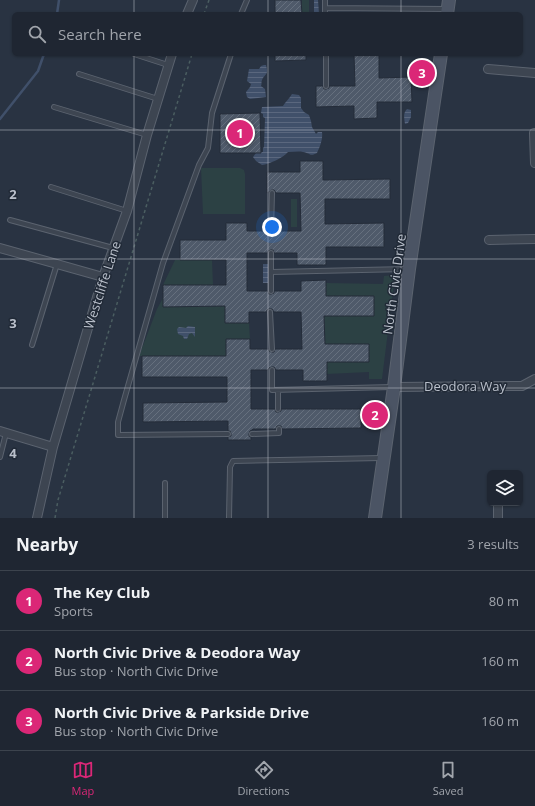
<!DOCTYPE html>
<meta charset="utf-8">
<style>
body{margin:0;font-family:"Open Sans",sans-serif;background:#2c323e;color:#f1f3f6}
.controls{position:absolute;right:12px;bottom:12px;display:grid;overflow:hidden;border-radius:6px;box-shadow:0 1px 3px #0004}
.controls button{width:36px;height:36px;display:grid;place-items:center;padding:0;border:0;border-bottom:1px solid #3c434d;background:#1f2632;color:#f1f3f6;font:20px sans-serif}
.you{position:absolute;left:272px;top:227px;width:14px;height:14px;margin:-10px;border:3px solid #fff;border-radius:50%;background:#1a73e8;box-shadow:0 0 0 6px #1a73e833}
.badge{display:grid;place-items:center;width:26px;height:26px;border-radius:50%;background:#db2777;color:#fff;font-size:13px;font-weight:700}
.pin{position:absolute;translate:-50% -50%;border:2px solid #fff;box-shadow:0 1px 4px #0006}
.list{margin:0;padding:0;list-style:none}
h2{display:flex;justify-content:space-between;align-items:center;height:52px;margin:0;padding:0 16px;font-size:17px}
h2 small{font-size:13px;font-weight:400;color:#a1a5ac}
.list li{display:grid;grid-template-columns:26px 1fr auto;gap:12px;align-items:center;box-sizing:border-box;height:60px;padding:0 16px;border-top:1px solid #3c434d}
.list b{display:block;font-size:15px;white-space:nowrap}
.list p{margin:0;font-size:13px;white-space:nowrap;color:#a1a5ac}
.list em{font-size:13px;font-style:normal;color:#a1a5ac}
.icon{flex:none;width:22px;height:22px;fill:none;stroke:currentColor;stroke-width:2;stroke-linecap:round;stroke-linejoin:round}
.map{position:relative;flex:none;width:535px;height:518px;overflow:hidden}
.search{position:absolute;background:#1f2632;box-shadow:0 1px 3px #0004;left:12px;right:12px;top:12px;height:44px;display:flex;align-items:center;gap:10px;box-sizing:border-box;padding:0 14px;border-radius:6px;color:#a1a5ac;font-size:15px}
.sheet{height:232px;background:#1f2632}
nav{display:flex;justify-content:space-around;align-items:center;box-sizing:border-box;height:56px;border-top:1px solid #3c434d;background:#1f2632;font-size:11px;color:#a1a5ac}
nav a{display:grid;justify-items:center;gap:2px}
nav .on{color:#db2777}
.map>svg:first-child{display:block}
.green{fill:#2c4144}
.water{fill:url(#water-rules)}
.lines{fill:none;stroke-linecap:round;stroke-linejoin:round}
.stream{stroke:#40506a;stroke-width:2.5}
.building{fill:url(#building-hatch);stroke:#242c39}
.service-casing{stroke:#5b636f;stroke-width:6}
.minor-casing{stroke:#5b636f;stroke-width:10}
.secondary-casing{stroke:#5b636f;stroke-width:14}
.path{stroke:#4b5e61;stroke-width:1.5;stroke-dasharray:3 3;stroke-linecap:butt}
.service{stroke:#3d4551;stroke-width:4}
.minor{stroke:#3d4551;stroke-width:8}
.secondary{stroke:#4b5464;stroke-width:12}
.grid{fill:none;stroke:#bac0cb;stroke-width:1;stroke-opacity:0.55}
.labels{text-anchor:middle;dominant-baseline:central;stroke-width:3;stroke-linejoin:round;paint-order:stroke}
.street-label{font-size:13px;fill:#bac0cb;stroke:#212a37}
.grid-label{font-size:13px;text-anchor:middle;font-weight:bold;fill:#bac0cb;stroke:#212a37;stroke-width:3;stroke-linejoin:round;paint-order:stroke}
</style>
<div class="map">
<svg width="535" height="518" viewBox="0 0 535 518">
<defs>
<pattern id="water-rules" width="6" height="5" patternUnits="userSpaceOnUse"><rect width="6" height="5" fill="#40506a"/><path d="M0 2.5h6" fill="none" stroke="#5a677e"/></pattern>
<pattern id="building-hatch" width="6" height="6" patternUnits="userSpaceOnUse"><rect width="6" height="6" fill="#4f5a6a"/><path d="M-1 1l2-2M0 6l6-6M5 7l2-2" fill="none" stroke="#66707e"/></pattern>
</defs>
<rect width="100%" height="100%" fill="#293342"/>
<path class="green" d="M302,0H309V14H302Z
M201,168H240L244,170L245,174V214H203Z
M291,199H297V227H291Z
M175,260H212L213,285H163Z
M395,275L382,379H369V372L327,374V362H369V344H325L324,316H374V296H326V283L383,284L384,276Z
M163,298L164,307L225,306V323H249L250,339H226V356H139L157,309Z"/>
<path class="water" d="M314,0H318L319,14H314Z
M264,65H266C269,76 265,73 262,80C261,82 262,84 261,86L265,89L266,97L250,99L247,97L246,92L250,87L251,84L247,81L249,69H259L261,66Z
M292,94L299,95L301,98V108L304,112L309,115L311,121L312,127L316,134L318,132H322C323,139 320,147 317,153C310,157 310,153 303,152C299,151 293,152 288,152C283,158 269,164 262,165L256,161L253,157L256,153H261V152H263V148L264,147L265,118L263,117V114L261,113L262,107L283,106C285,102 289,99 292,94Z
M407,109L411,110V117L408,123L405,124C404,118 403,113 407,109Z
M263,264H268V283H263Z
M188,326L195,327V337L192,333L189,334L187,339H184L183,336L178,334L177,329L179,327L186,328Z"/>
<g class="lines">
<path class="stream" d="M57,14L59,0
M0,119L38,71L44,54"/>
</g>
<path class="building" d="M275,0H301L302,14H275Z
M275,54H306V60L275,61Z
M354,54H379V78L411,77L412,102H377V118L354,119V106L316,107V86H323L324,89H326L329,88V86H355Z
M260,113L261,153H220V114Z
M300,161H323V180L390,179V199H325V224L384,223V247H326V265H297V253H274L273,250H271L268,251V253H247V291H268L269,294H271L274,293V291H301V281L326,280V296H374V316H324L325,344H369V362H327V381H303V370H276L274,367H272L269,368L268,370H251V409H275L276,412H278L281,411V409H361V428L282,429L281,426H277L276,429H253L252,430L250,431L249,434V436L251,437V440H228V437L231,436V434L230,431H228V421L143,422V403L227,402V377H142V356H226V339H250V349H269V351L272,352H274L275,349H302L301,312H274L272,309H269L267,310V312H249V323H225V306L163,307V285H226V260H180V240H226V223H247V231H268V233L271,234H273L274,231H301L300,193H276L274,190H272L267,193V172H300Z"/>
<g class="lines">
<defs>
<path id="service" d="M325,0V14
M325,8L446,9
M241,14L247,0
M134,54L168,65
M326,54V86
M79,74L158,99
M54,107L147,135
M51,187L127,211
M10,220L113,248
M271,231L272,193
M271,253V291
M271,272L407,269
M270,312L272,349
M32,345L57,264
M272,370V390L392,387
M278,390V409
M228,434L118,435V422L124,400L163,263L199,165L208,148L212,113L231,54
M252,434L279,433V429
M0,457L6,433
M165,483V518
M229,518L230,467L233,461L381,458"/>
<path id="minor" d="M187,14L193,0
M488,69L535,73
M534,133L535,163
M489,240L535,239
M0,248L103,277
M394,387L522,386L535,379
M0,431L53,447
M37,518L53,447L103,277L127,211L147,135L172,54
M498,518V503"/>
<path id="secondary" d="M447,14L449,0
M375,518L394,387L409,269L441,54"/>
</defs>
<use href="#service" class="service-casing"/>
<use href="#minor" class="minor-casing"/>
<use href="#secondary" class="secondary-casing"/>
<path class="path" d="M204,14L209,0
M55,518L58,500L192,54"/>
<use href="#service" class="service"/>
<use href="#minor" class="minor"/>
<use href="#secondary" class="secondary"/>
</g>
<path class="grid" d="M134,0V14M268,0V14M401,0V14M134,54V518M268,54V518M401,54V518M0,130H535M0,259H535M0,388H535"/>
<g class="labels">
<g class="street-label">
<text transform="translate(394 284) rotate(-82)">North Civic Drive</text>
<text transform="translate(102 285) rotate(-72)">Westcliffe Lane</text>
<text x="465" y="386">Deodora Way</text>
</g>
</g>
<g class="grid-label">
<text x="13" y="199">2</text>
<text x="13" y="328">3</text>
<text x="13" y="458">4</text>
</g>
</svg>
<div class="controls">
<button><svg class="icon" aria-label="layers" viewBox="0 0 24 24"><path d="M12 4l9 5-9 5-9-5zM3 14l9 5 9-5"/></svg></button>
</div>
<div class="you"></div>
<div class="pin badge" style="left:240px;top:133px">1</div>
<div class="pin badge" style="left:375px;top:415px">2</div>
<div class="pin badge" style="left:422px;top:73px">3</div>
<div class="search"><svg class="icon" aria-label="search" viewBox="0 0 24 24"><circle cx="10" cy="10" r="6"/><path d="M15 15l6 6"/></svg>Search here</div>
</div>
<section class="sheet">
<h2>Nearby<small>3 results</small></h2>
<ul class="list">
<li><span class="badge">1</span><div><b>The Key Club</b><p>Sports</p></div><em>80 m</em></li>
<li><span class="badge">2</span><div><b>North Civic Drive &amp; Deodora Way</b><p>Bus stop · North Civic Drive</p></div><em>160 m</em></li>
<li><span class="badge">3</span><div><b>North Civic Drive &amp; Parkside Drive</b><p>Bus stop · North Civic Drive</p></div><em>160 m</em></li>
</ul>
</section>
<nav>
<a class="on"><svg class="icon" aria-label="map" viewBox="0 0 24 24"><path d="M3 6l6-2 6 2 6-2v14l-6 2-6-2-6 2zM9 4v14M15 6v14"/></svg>Map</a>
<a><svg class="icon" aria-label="directions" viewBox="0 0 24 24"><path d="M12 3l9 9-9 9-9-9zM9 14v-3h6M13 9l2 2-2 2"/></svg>Directions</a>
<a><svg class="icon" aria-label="saved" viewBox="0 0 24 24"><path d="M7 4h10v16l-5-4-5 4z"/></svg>Saved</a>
</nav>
